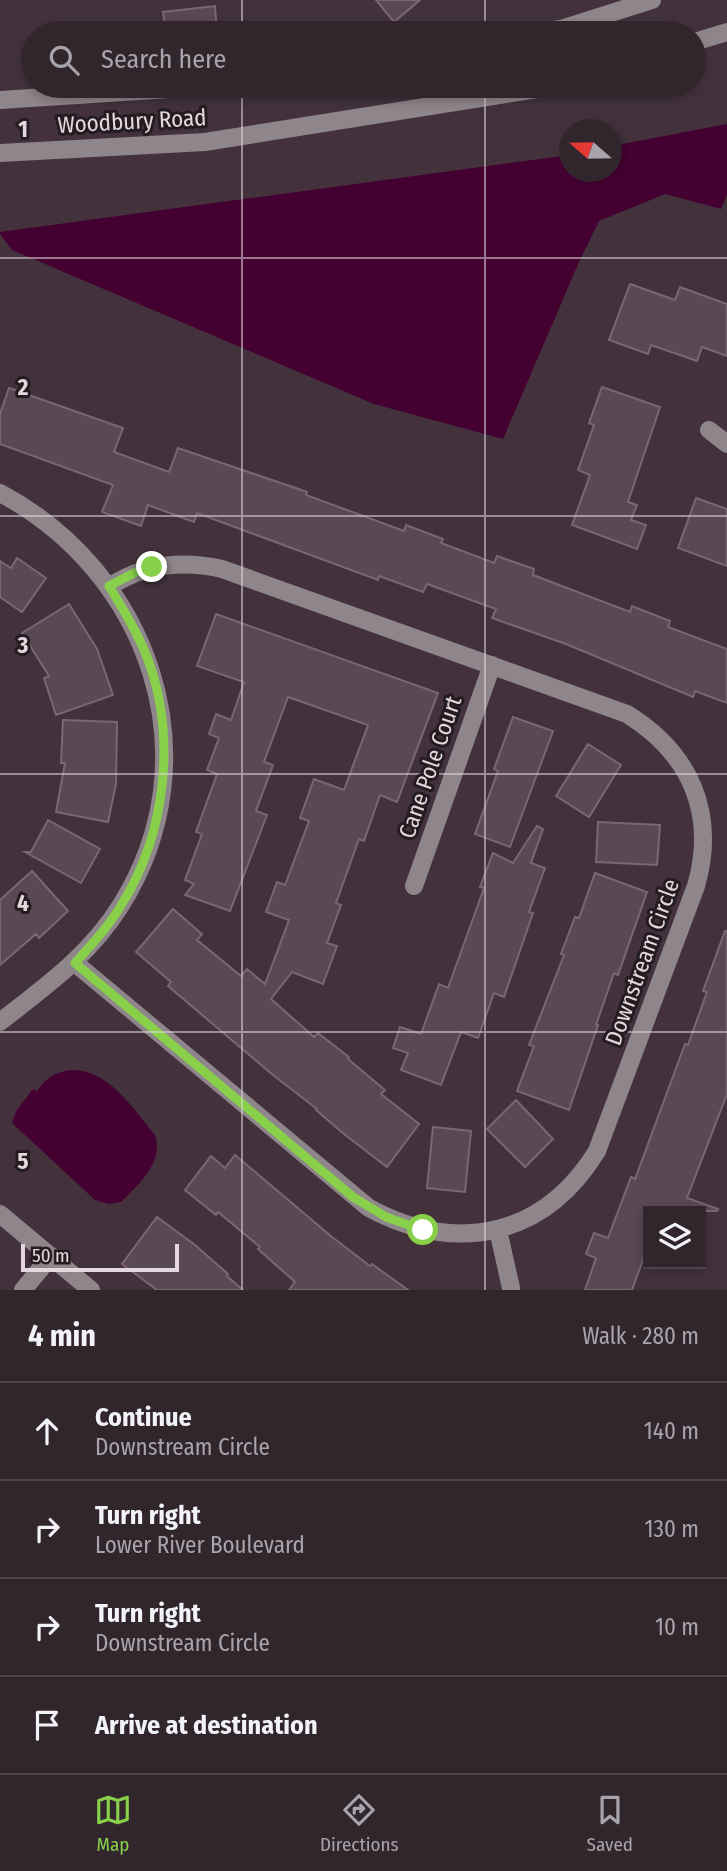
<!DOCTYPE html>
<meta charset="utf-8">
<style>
body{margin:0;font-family:"Fira Sans Condensed",sans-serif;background:#3a2e35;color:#f1f3f6}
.controls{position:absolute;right:21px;bottom:21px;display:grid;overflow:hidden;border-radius:0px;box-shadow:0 4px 10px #0003}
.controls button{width:63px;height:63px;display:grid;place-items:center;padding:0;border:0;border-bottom:2px solid #4d4349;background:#32262d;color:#f1f3f6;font:35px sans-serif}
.compass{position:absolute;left:559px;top:119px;width:63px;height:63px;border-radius:50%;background:#32262d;box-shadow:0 4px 10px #0003;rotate:290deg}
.scale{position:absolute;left:21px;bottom:18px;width:158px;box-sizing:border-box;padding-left:7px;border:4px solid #e3d8de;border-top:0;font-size:19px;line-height:24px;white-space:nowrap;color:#e3d8de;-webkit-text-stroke:5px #241c21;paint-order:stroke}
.stop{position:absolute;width:21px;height:21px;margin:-16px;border:5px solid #88cf4a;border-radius:50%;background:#fff}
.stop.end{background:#88cf4a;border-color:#fff;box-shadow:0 2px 7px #0008}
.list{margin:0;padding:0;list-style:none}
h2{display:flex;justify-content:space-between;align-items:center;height:91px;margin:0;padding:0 28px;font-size:30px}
h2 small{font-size:23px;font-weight:400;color:#a8a5aa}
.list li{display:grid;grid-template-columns:46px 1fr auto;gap:21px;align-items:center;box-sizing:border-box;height:98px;padding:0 28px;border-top:2px solid #4d4349}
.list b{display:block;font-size:26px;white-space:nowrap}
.list p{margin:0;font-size:23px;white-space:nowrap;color:#a8a5aa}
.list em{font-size:23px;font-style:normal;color:#a8a5aa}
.icon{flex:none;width:38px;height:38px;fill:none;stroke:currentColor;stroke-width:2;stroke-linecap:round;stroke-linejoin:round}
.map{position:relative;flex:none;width:727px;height:1290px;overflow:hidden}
.search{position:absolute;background:#32262d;box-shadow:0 4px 10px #0003;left:21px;right:21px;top:21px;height:77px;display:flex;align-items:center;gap:18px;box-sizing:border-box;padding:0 24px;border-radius:38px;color:#a8a5aa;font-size:26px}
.sheet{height:483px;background:#32262d}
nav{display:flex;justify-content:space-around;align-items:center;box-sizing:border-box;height:98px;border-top:2px solid #4d4349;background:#32262d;font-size:19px;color:#a8a5aa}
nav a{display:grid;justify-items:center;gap:4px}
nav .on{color:#88cf4a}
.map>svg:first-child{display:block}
.water{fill:#450032}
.building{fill:#5a4852;stroke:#7a6772;stroke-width:2}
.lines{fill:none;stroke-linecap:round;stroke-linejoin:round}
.minor{stroke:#8f868b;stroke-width:18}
.route{stroke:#88cf4a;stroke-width:9}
.grid{fill:none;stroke:#e3d8de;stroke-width:2;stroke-opacity:0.55}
.labels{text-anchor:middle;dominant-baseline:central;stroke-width:6;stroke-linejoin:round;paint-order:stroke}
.street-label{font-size:23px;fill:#e3d8de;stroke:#241c21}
.grid-label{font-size:23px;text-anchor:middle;font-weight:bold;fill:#e3d8de;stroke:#241c21;stroke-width:6;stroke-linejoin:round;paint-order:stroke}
</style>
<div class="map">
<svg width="727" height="1290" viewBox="0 0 727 1290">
<rect width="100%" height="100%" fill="#43323c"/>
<path class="water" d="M727,124V195L721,209L665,194L599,221L579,262L503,439L374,404L12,250L0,234V232L569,155L570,172H612V146Z
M71,1070C109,1069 133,1109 155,1135C164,1162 139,1184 121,1202L109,1204L95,1200L12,1123L16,1111L33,1089L37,1091C45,1079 55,1072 71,1070Z"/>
<path class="building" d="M376,0H420L394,22Z
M215,6L217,33H166L163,12Z
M630,284L675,300L680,287L727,304V356L702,347L697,361L651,345L648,354L609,340Z
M602,387L660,407L628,502L637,505L631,520L646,525L637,549L572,525L590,475L578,470L594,425L589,423Z
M9,388L123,428L114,452L169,472L178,448L307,492L306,495L404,531L406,525L443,539L441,543L494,563L497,556L534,569L533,575L630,612L632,606L670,621L668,627L727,649V703L695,691L693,697L566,644L492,618L496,609L427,584L423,592L379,576L378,580L197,513L194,522L148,505L141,526L102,512L113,485L0,444V414Z
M696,498L727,509V566L678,548Z
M17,558L46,578L22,612L0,597V561L11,568Z
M69,604L97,649L113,695L56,715L44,678L49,676L22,633Z
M216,614L438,693L397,802L380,795L364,841L359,839L336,903L341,905L327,943L337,946L323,984L292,972L271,999L314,1037L318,1033L349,1057L348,1059L385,1090L381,1094L419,1124L387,1167L344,1134L316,1110L317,1109L273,1075L168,986L171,982L136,952L173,909L202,934L197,940L241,976L247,969L265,984L289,920L266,912L277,882L285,885L309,821L300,818L314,779L344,790L368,725L288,697L264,762L273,765L256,811L267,815L230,911L185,895L194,884L185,880L202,834L196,832L217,774L207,770L219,738L209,734L216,714L231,720L244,682L197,666Z
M513,717L553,731L510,847L475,834L498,771L494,769Z
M63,720L117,722L116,784L108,822L56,812L65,763H61Z
M588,744L621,765L589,817L556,796Z
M48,820L100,849L81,883L25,852H31Z
M598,822L660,825L657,865L596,862Z
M537,826L543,829L531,863L545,868L529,912L533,913L504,997L494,993L478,1038L461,1032L441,1085L401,1070L408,1053L393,1048L400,1027L421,1034L439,984L448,988L484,888L480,887L493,853L513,863Z
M32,871L68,911L39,938L36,934L0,965V900Z
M595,873L647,892L618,975L614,973L596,1025H598L569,1110L517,1091L534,1046L529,1045L564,955L561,954L575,917L579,918Z
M725,931H727V1094L687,1198L718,1209L717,1211H648V1246L632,1290H585L596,1258L586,1254L594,1233L608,1238L631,1177L635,1179L685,1044L688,1045L707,992L703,991Z
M516,1100L553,1139L525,1167L487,1129Z
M433,1127L471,1131L465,1192L427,1188Z
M235,1155L332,1237L370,1266L372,1264L408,1290H289L295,1282L258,1249L260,1247L218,1212L216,1215L185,1190L211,1156L225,1168Z
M157,1217L195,1245L228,1274L227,1276L243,1290H157L122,1264Z"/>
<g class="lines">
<path class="minor" d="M534,33L561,29L652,0
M694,42L727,32
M0,100L216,86
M0,153L205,142L556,86
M709,430L727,444
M0,493C149,572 214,756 121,905C90,955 46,986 0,1022
M414,886L492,665
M75,963L369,1208C457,1255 544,1237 597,1151L696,886C717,813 690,753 627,714L222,569C182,560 144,564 109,587
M0,1214L91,1290
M498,1230L511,1288
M23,1290L51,1256"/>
</g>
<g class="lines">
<path class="route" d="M152,567L136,572L109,586C123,609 137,632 147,657C177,736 166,833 122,904C109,926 92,944 75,963L353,1197L386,1217L423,1230"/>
</g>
<path class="grid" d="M242,0V33M485,0V33M242,86V1290M485,86V1290M0,258H727M0,516H727M0,774H727M0,1032H727"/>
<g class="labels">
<g class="street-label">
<text transform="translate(132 121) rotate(-3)">Woodbury Road</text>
<text transform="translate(430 767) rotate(-71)">Cane Pole Court</text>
<text transform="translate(642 962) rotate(-70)">Downstream Circle</text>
</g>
</g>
<g class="grid-label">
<text x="23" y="137">1</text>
<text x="23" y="395">2</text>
<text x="23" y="653">3</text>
<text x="23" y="911">4</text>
<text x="23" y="1169">5</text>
</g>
</svg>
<div class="controls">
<button><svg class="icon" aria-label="layers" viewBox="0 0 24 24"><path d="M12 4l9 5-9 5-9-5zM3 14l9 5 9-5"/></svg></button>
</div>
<svg class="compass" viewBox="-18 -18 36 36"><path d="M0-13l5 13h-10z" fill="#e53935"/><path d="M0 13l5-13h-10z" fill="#a8a5aa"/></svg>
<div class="scale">50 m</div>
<div class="stop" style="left:423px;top:1230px"></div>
<div class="stop end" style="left:152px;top:567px"></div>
<div class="search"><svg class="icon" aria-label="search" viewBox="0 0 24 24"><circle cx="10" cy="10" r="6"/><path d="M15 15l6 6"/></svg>Search here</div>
</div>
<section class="sheet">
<h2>4 min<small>Walk · 280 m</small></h2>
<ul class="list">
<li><svg class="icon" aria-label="ahead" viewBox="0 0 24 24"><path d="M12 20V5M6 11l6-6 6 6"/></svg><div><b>Continue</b><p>Downstream Circle</p></div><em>140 m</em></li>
<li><svg class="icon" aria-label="right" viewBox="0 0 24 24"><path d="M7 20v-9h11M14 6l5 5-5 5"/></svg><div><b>Turn right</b><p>Lower River Boulevard</p></div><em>130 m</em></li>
<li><svg class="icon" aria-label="right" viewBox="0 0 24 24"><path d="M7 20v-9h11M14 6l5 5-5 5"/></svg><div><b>Turn right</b><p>Downstream Circle</p></div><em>10 m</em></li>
<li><svg class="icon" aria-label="arrive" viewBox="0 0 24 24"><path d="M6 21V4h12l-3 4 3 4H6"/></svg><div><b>Arrive at destination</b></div></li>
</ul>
</section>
<nav>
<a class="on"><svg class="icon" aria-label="map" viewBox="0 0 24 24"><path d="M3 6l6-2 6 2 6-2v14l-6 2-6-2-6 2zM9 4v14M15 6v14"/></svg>Map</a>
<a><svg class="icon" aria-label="directions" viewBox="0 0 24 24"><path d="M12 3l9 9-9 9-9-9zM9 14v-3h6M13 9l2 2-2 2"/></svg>Directions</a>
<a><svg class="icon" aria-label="saved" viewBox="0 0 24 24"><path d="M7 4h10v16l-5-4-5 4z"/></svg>Saved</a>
</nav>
